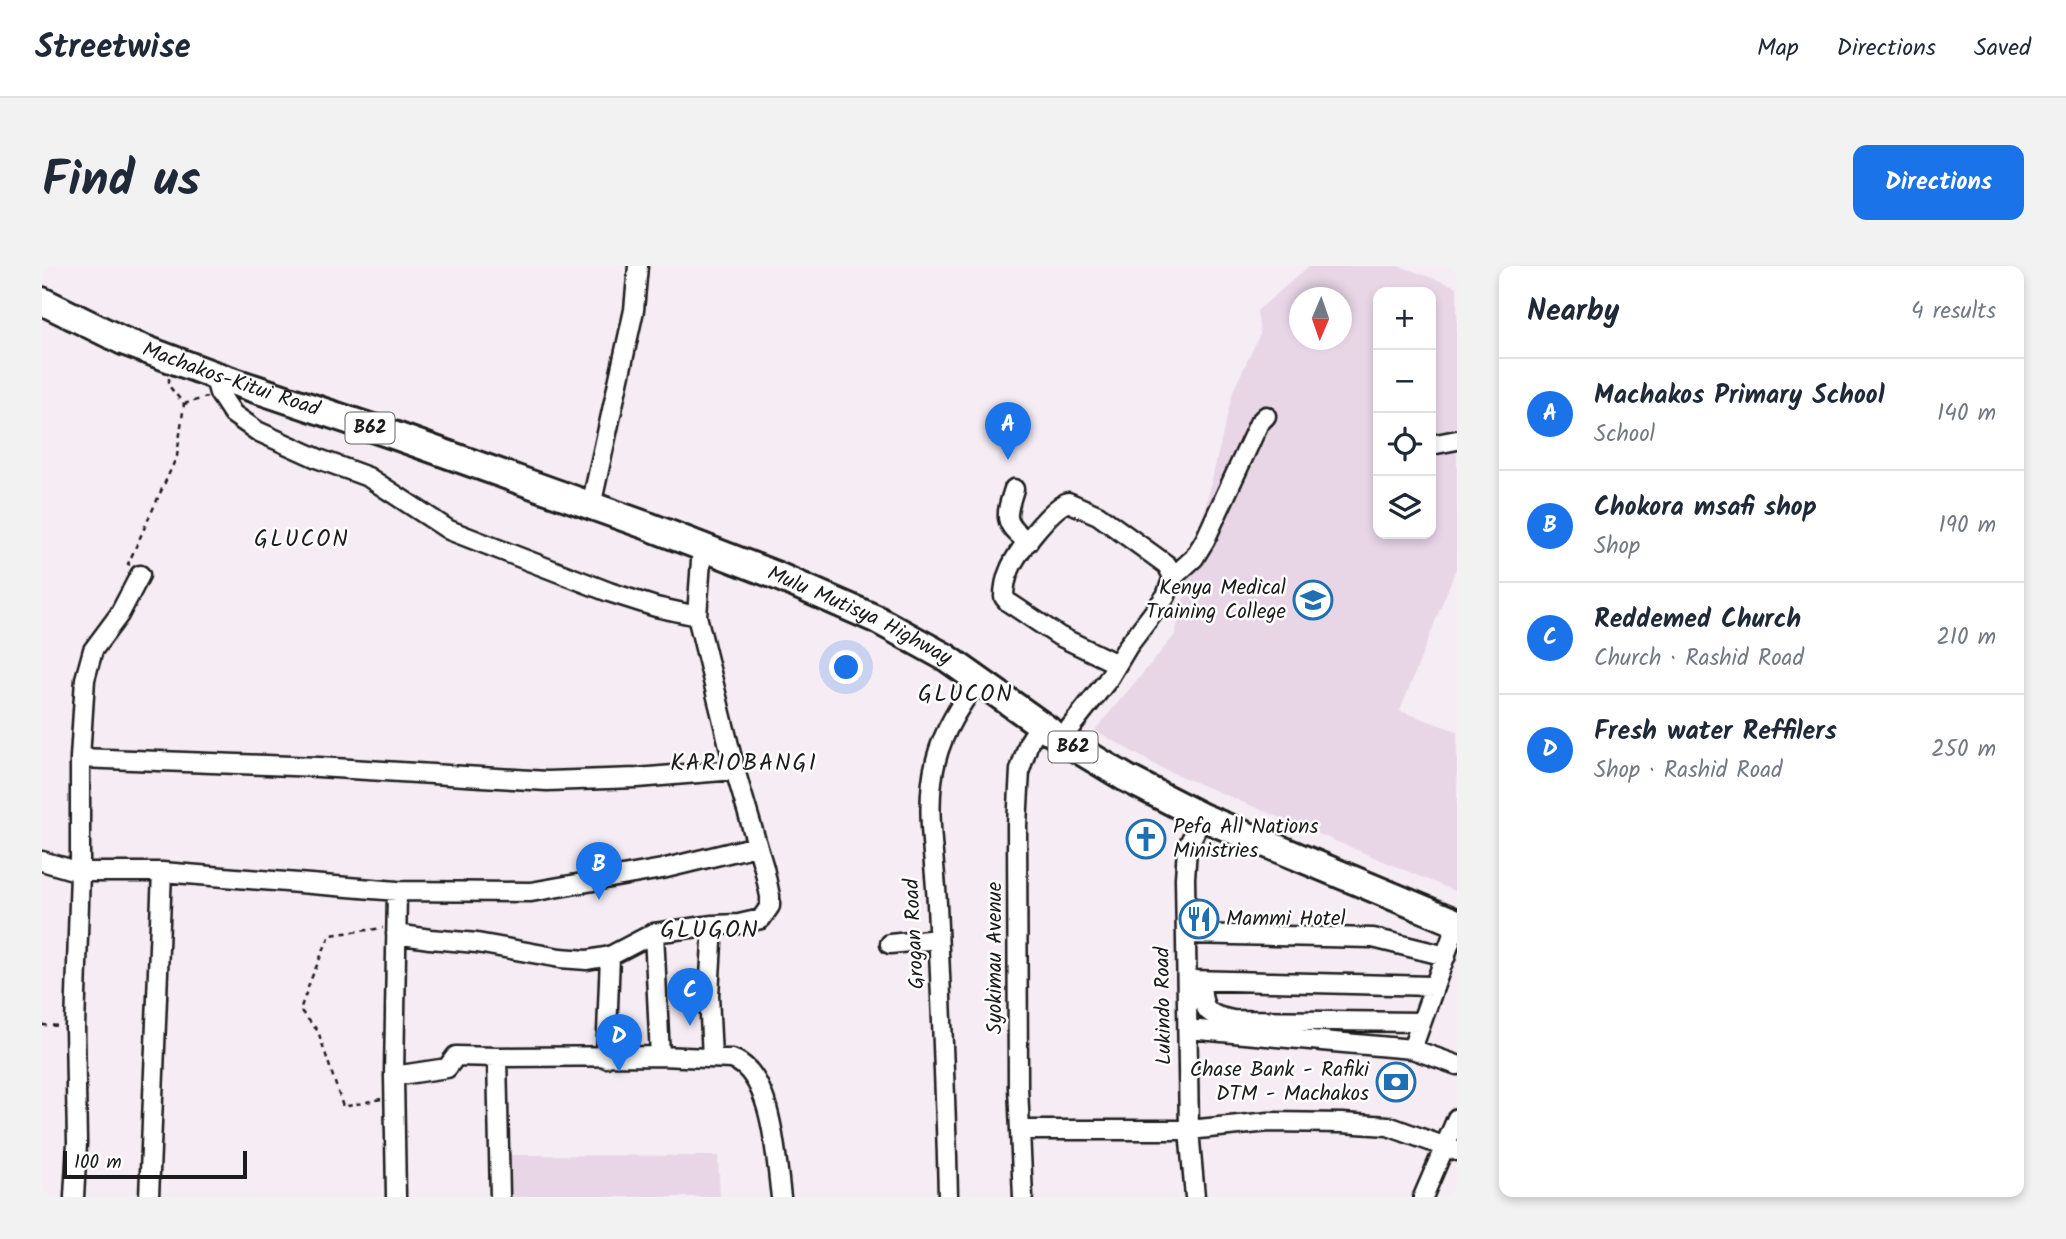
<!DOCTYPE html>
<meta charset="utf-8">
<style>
body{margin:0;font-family:Kalam,sans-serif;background:#f2f2f3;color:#1f2937}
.controls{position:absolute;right:21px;top:21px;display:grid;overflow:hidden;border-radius:14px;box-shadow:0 4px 10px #0003}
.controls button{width:63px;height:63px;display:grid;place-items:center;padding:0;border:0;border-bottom:2px solid #e0e1e3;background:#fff;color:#1f2937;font:35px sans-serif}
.compass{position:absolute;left:1247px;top:21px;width:63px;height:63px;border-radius:50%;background:#fff;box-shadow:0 4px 10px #0003;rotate:182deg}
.scale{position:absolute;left:21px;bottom:18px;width:184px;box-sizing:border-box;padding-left:7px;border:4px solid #1c1c1c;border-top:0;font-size:19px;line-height:24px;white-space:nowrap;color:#1c1c1c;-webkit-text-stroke:5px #fff;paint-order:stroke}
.you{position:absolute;left:805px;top:402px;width:24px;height:24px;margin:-18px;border:5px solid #fff;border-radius:50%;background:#1a73e8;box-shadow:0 0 0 10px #1a73e833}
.badge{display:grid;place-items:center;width:46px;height:46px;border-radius:50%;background:#1a73e8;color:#fff;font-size:23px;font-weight:700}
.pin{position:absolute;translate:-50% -58px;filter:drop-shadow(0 2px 4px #0008)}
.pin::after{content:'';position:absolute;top:37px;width:24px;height:21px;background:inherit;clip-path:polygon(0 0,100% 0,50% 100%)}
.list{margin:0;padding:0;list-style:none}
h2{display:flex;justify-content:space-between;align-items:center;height:91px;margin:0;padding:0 28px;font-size:30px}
h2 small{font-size:23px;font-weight:400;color:#747a83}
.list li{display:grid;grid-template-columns:46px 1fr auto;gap:21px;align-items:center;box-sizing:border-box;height:112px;padding:0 28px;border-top:2px solid #e0e1e3}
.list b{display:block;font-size:26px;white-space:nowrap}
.list p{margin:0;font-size:23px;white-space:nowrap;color:#747a83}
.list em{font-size:23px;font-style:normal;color:#747a83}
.icon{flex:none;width:38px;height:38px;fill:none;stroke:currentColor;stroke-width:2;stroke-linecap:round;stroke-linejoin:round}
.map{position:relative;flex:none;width:1415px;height:931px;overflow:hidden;border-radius:14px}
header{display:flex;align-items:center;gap:42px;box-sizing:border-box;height:98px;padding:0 35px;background:#fff;border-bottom:2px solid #e0e1e3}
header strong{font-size:33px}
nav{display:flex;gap:38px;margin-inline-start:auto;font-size:24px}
.intro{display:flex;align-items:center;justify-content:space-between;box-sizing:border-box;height:168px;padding:0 42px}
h1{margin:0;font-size:49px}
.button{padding:18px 32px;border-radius:14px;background:#1a73e8;color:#fff;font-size:24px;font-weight:700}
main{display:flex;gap:42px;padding:0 42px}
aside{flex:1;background:#fff;border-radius:14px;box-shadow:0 4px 10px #0003}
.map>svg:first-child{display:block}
.built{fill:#e8d6e7;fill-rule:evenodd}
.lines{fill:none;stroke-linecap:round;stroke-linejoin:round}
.minor-casing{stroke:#1c1c1c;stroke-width:23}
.highway-casing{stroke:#1c1c1c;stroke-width:32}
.path{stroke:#1c1c1c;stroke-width:2.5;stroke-dasharray:5 5;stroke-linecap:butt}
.minor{stroke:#fff;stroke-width:18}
.highway{stroke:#fff;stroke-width:26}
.labels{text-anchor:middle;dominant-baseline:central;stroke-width:5;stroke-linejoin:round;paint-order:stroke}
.shield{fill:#fff;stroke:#606060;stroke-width:2}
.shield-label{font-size:19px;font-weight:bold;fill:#1c1c1c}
.street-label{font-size:21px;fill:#1c1c1c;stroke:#fff}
.poi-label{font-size:21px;fill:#1c1c1c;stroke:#fff;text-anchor:end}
.neighbourhood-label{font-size:23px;letter-spacing:2px;fill:#1c1c1c;stroke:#fff}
.quarter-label{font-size:24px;letter-spacing:2px;fill:#1c1c1c;stroke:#fff}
</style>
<header>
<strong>Streetwise</strong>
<nav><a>Map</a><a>Directions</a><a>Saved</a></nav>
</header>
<div class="intro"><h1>Find us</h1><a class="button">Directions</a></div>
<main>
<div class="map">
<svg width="1415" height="931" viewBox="0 0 1415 931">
<rect width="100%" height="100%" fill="#f5ecf4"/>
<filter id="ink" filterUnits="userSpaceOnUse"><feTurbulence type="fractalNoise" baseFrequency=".0143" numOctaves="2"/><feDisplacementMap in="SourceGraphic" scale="14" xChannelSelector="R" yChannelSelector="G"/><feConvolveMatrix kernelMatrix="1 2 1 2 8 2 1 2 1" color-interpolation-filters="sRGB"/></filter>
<g filter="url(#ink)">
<path class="built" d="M1267,0H1357L1415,21V300L1358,445L1415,465V626L1117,501L1053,464L1133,369L1191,125L1218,68L1215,45ZM1336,26H1389V268H1336ZM1258,32H1300V74H1258Z
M464,889L676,890L678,931H465Z"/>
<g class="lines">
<defs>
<path id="minor" d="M172,109L177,127L191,148L215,165L277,193L326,211L407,264L567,326L614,341L655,350L660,281
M1389,179L1415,174
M972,223C963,251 961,257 986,276
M549,240L592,44L596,0
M1131,311L1152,292L1163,274L1217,157L1224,150
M655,350L693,504L722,602L728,630V640L719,653L697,658L671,659L667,729L670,792
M1019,473L1065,415L1086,380L1124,330L1131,311L1125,299L1056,249L1026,236C1009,242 975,286 968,303C964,312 962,321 962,331L966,336L1017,370L1075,398
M38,492L276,501L505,515L595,512L693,504
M0,595L38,606H120L355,625L489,626L620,603L715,580
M1415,657L1370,783L1415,799
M612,667L618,790
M354,668L388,673L435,677L518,692L545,694L568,690L612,667L671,659
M1144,668L1331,672L1404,690
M848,678L896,673
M1148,714L1391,720
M1159,715C1160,743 1163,749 1191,754L1379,756
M1146,763L1370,783
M564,792L568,690
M352,810L405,802L414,790L455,791
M979,864H1147L1227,856L1300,857L1346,860L1415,885
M32,931L35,877L33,761L38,606V492L43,413L51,384L77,349L98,309
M107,931L120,606
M354,931L352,810L355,625
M458,931L455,791L618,790L690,793C731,807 734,894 739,931
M906,931C904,833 899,735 895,638C893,591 882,540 894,494C901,465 919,438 936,414
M981,931L976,821L975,559L978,504L987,476L999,457
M1153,931L1147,864L1143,612L1145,582L1160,551
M1381,931L1415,852"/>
<g id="highway">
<path id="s1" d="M0,35L81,75L172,109L354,170L606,260L733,309L834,353L905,392L1019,473L1084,512L1160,551L1415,657"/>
</g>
</defs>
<use href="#minor" class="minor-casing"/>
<use href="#highway" class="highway-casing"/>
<path class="path" d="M142,138L165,131
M88,299L86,298L135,190L142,138L127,120V112
M0,759L19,760
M339,833L301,841L276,765L258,744L269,713L288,669L341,662"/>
<use href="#minor" class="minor"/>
<use href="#highway" class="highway"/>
</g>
</g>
<defs>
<symbol id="university-ring" viewBox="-11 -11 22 22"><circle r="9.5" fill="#fff" stroke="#1f6fb2" stroke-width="1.5"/><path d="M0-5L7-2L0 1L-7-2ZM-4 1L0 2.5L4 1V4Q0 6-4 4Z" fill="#1f6fb2"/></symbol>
<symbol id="church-ring" viewBox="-11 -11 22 22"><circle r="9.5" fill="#fff" stroke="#1f6fb2" stroke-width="1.5"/><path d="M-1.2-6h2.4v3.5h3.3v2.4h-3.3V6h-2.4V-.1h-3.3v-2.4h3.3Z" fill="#1f6fb2"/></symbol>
<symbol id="restaurant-ring" viewBox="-11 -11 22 22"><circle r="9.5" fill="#fff" stroke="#1f6fb2" stroke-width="1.5"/><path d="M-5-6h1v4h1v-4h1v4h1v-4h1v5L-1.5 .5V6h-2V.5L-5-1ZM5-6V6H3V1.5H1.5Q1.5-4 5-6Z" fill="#1f6fb2"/></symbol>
<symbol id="bank-ring" viewBox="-11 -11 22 22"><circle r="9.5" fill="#fff" stroke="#1f6fb2" stroke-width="1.5"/><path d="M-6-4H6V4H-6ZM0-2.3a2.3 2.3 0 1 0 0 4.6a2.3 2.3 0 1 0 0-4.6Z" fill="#1f6fb2"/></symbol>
</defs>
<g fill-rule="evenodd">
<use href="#university-ring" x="1249" y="312" width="44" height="44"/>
<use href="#church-ring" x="1082" y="551" width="44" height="44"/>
<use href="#restaurant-ring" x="1135" y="631" width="44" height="44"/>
<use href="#bank-ring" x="1332" y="794" width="44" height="44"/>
</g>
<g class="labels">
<g class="shield">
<rect x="303.5" y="146.5" width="49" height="31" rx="5"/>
<rect x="1006.5" y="465.5" width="49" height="31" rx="5"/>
</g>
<g class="shield-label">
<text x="328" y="162">B62</text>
<text x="1031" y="481">B62</text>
</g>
<g class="street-label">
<text stroke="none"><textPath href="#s1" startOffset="205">Machakos-Kitui Road</textPath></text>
<text stroke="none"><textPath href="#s1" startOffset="877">Mulu Mutisya Highway</textPath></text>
<text transform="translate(873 668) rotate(-93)">Grogan Road</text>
<text transform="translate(953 692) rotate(-90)">Syokimau Avenue</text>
<text transform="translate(1122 740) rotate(-91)">Lukindo Road</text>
</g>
<g class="poi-label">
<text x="1244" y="322">Kenya Medical<tspan x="1244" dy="24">Training College</tspan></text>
<text x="1131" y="561" text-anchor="start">Pefa All Nations<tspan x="1131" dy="24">Ministries</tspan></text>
<text x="1184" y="653" text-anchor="start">Mammi Hotel</text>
<text x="1327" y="804">Chase Bank - Rafiki<tspan x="1327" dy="24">DTM - Machakos</tspan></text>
</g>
<g class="neighbourhood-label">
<text x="260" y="274">GLUCON</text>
<text x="924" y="429">GLUCON</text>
<text x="702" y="498">KARIOBANGI</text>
</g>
<g class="quarter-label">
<text x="668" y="664">GLUGON</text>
</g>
</g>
</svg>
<div class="controls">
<button>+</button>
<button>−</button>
<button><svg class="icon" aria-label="locate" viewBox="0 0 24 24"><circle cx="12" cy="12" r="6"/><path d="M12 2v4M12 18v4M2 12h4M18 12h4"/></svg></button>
<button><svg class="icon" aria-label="layers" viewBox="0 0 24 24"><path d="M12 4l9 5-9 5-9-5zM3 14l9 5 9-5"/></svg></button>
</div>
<svg class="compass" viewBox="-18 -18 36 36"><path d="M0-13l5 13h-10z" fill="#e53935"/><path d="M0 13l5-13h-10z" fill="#747a83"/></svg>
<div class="scale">100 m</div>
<div class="you"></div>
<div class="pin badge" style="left:966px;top:194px">A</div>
<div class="pin badge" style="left:557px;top:634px">B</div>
<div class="pin badge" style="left:648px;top:760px">C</div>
<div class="pin badge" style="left:577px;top:806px">D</div>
</div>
<aside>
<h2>Nearby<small>4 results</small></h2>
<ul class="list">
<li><span class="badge">A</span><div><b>Machakos Primary School</b><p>School</p></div><em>140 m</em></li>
<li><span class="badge">B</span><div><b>Chokora msafi shop</b><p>Shop</p></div><em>190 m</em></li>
<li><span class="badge">C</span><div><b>Reddemed Church</b><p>Church · Rashid Road</p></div><em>210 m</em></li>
<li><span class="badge">D</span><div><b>Fresh water Reffilers</b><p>Shop · Rashid Road</p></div><em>250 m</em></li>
</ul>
</aside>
</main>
